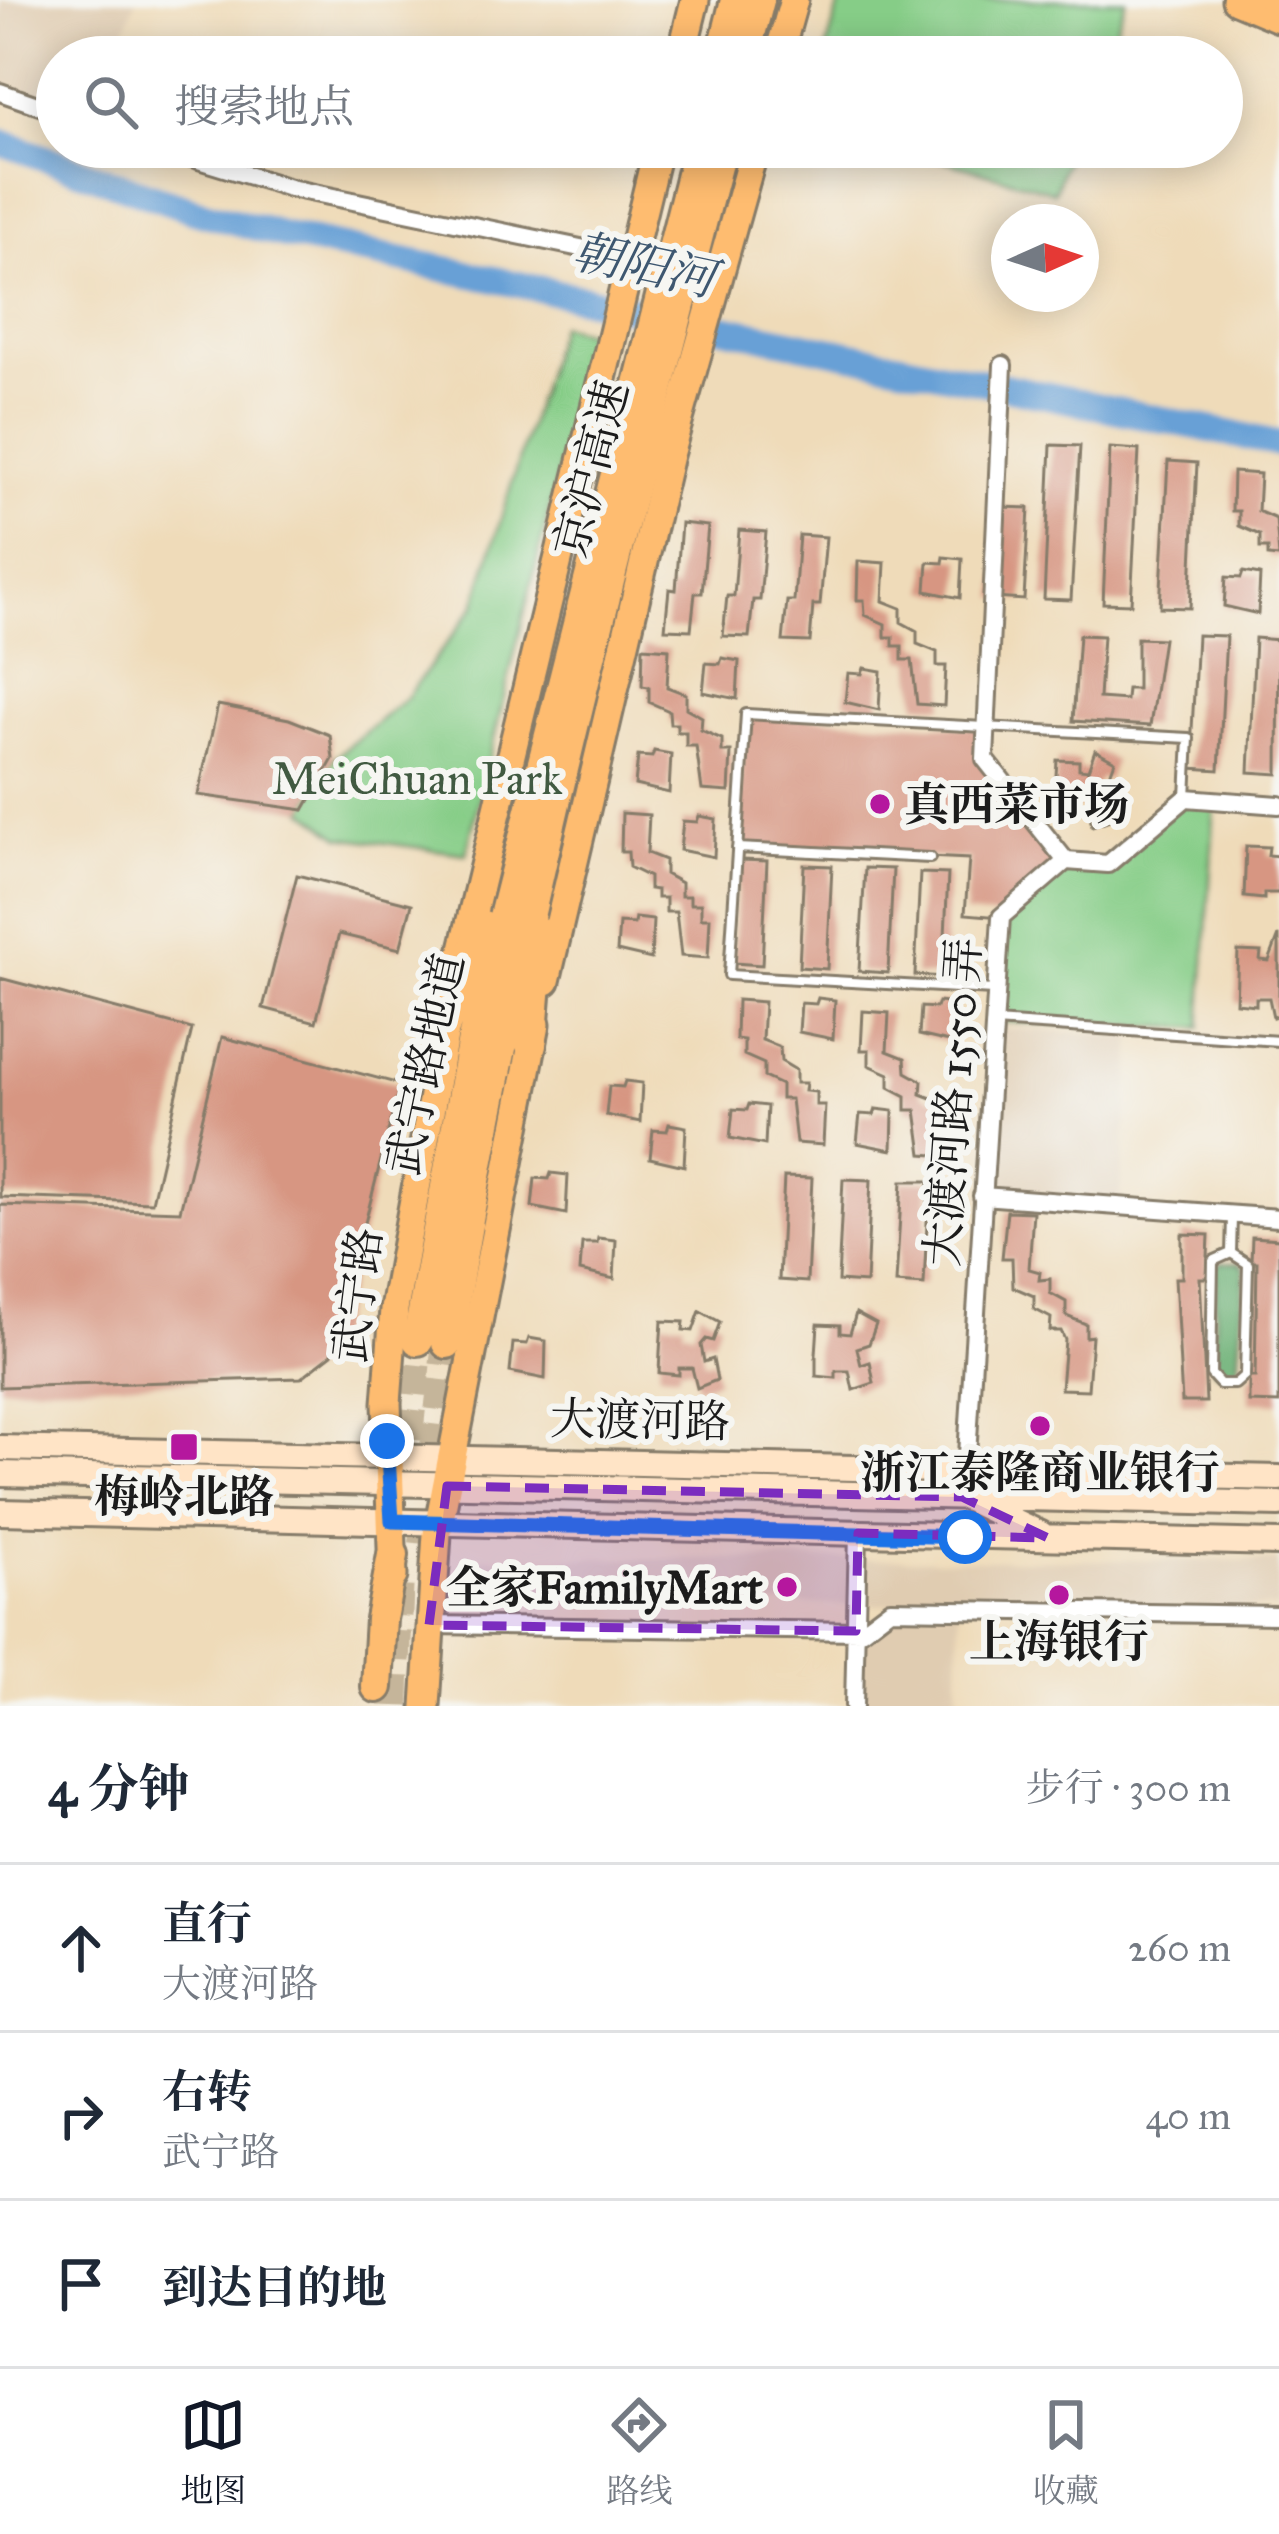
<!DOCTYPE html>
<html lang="zh">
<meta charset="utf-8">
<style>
body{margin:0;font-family:"IM FELL Great Primer","Noto Serif SC",serif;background:#f6f6f7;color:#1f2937}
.compass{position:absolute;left:991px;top:204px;width:108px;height:108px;border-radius:50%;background:#fff;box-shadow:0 6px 30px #0003;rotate:87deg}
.stop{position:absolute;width:36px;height:36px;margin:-27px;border:9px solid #1a73e8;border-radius:50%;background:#fff}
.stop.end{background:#1a73e8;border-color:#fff;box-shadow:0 3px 12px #0008}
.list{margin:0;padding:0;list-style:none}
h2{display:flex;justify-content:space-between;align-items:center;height:156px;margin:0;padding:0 48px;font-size:51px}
h2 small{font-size:39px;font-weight:400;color:#747a83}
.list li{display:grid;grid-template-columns:78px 1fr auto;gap:36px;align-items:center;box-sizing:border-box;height:168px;padding:0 48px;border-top:3px solid #e0e1e3}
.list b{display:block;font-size:45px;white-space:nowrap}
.list p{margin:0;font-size:39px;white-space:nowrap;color:#747a83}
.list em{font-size:39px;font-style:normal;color:#747a83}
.icon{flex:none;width:66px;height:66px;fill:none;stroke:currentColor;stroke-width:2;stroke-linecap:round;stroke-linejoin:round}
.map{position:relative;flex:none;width:1279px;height:1706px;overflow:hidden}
.search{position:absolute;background:#fff;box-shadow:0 6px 30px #0003;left:36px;right:36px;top:36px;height:132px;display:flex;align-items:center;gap:30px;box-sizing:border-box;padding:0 42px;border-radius:66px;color:#747a83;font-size:45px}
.sheet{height:660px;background:#fff}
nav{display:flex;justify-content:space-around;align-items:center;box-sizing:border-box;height:168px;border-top:3px solid #e0e1e3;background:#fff;font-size:33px;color:#747a83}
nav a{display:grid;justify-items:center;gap:6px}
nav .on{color:#111827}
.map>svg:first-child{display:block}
.built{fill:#e0ccb1}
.green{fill:#86cd87;stroke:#517452;stroke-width:3}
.forest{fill:#6cb074;stroke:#446648;stroke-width:3}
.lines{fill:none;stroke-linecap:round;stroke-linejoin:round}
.river{stroke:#68a0d6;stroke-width:27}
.building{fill:#d79682}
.highway-tunnel{stroke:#c5b59a;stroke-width:30;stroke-dasharray:30 15;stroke-linecap:butt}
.lane-casing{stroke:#867c6a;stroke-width:14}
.street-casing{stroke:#867c6a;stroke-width:22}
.secondary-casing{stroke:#867c6a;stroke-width:30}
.primary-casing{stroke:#867c6a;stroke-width:33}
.highway-casing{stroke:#867c6a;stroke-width:36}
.lane{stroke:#fff;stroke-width:8}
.street{stroke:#fff;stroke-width:16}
.secondary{stroke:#ffe4c6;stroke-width:24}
.primary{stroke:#febc70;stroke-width:27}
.highway{stroke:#febc70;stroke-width:30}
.route{stroke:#1a73e8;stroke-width:15}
.marked{fill:#7b2cbf;fill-opacity:0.2;stroke:#7b2cbf;stroke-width:9;stroke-dasharray:24 15;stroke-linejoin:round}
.poi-dot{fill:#b5179e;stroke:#f6f6f2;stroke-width:4.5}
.labels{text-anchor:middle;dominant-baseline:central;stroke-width:12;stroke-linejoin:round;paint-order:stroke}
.street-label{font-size:45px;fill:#1c1c1c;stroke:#f6f6f2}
.park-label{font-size:45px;fill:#415a41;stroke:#f6f6f2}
.poi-label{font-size:45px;font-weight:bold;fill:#1c1c1c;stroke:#f6f6f2}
.water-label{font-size:48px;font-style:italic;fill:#3e5770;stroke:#f6f6f2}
</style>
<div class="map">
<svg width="1279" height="1706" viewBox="0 0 1279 1706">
<rect width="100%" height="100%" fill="#f6f6f2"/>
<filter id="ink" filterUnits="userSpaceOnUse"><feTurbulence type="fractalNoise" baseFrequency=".00833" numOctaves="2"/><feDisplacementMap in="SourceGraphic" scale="24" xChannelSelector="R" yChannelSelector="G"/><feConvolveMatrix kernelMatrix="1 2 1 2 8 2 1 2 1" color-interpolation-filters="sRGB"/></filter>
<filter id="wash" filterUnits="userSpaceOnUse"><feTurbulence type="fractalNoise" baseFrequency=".004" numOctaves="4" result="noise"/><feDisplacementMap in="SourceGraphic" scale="48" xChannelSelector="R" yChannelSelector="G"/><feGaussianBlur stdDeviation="2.7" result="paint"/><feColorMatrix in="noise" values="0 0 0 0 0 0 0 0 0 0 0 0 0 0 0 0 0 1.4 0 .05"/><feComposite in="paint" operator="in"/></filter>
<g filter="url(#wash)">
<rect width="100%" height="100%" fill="#efdbb9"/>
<path class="built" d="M0,0H136L115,57H57V102L0,81Z
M997,1027L1133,1037L1120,1198L987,1191Z
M480,1558L1279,1561V1608L481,1602Z
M890,1609L960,1610L957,1706H857L861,1631Z"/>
<path class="green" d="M841,0H1126L1105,57H824Z
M896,147H1071L1054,192Z
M559,325L592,333L466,854L341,837L304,810L333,759L405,699L475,606Z
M1186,798L1215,800L1201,1028L994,1022L1001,917L1066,861L1108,864Z"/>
<path class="forest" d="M1222,1262L1240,1263L1245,1269L1238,1375L1214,1370L1216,1266Z"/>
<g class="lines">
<path class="river" d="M0,142L195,211L283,235L1279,444"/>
</g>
<g id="blocks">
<path class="building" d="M1051,445L1080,446L1071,600L1044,599Z
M1110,448L1139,450L1131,604L1103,603Z
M1168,461L1197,463L1190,608L1160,607Z
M1233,472L1260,474L1258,511L1276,519L1279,557L1268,556V548H1260V535L1239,526V511H1232Z
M1000,507L1029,508L1024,600L995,598Z
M681,523L708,526L702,593H695L691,630L665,629L669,589L676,590Z
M739,530L766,532L760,600H753L749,637L723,636L727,596H734Z
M799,535L826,537L820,605H813L810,642L783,641L787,601H794Z
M944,557L962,559L960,598L926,591L928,562L943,563Z
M858,561L885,563L883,601L901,608V622L917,631V644L937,652V666H946L944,706L917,704L912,660H902V646H893V637H885V624L865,615L864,600H857Z
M1243,572L1260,575L1258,614L1224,606L1226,577L1241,578Z
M1079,635L1103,636L1099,698L1126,700L1127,689H1137V638L1163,639L1150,726L1073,721Z
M1197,635L1226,636L1219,770L1190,768Z
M1255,638L1279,640L1278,774L1249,772Z
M643,647L669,649L667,687L686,694V708L702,717L701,730L722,739V752H731L729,792L702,790L696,746H686V732H677V724H670L669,711L649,702V687L642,686Z
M722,658L739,661L737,699L703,692L706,663L720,664Z
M864,668L881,671L879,710L845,702L848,673L862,674Z
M218,705L289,719L330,735L333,759L304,810L198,795Z
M746,714L984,728L985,759L1066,861L1001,917L965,914L969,859L737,848Z
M1095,750L1115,761L1108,780L1101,778L1096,784V796L1100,801L1108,798L1113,819L1092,826L1088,807H1075V814L1054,812L1055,791L1057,760L1079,761V769L1088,770Z
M654,751L671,754L669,793L635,785L638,756L652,757Z
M622,813L649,815L647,853L665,860V874L681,883V896H690V904H701V918H710L708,958L681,956L676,912H666V898H657V890L649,889V877L629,867L628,852H621Z
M699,816L716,819L714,857L680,850L683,821L697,822Z
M1246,846L1269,847L1268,855L1279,856V893H1264V899L1244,897Z
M739,860L767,861L762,965L734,963Z
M804,865L832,866L827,969L799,967Z
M865,868L893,869L888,973L859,971Z
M920,873L948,874L943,977L915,975Z
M297,875L412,904L400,949L339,934L316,1022L263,1008Z
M635,918L653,920L651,959L617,951L619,923L634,924Z
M1279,935V1015L1273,1017L1269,998H1256V1005L1236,1003L1238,951L1261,952L1260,960L1269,961Z
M0,978L192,1029L152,1202L0,1197Z
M818,998L835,1000L833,1039L799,1032L801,1003L816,1004Z
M737,1000L764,1002L762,1040L780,1047L781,1061L796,1070V1083H806L805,1091L816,1092V1105H825L823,1145L796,1143L791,1099H781V1085L764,1077V1064L744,1055V1040L736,1039Z
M938,1002L955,1004L953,1043L919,1035L921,1007L936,1008Z
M863,1011L889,1013L887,1051L905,1058L906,1072L922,1081L921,1094L942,1102V1116H951L948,1156L922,1154L916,1110H906V1096L889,1087V1074L869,1065V1050H861Z
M222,1037L400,1084L332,1354L301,1378L0,1387V1205L180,1211Z
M625,1081L642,1083L640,1122L606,1115L609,1086L623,1087Z
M749,1104L767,1106L765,1145L730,1138L733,1109L747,1110Z
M876,1109L893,1111L892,1150L857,1143L860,1114L874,1115Z
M669,1124L686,1127L684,1166L650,1158L653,1130L667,1131Z
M551,1173L568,1175L566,1214L532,1207L535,1178L549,1179Z
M784,1177L812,1178L807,1282L779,1280Z
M843,1179L871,1180L866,1283L838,1281Z
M902,1181H929L924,1285L896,1283Z
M1007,1211L1033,1212L1029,1269L1040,1272L1039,1280L1050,1279V1293L1066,1302V1316L1086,1324V1337L1092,1336L1088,1390L1061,1389L1065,1340L1061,1331H1050L1051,1318L1034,1309V1296L1013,1287L1012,1258H1002Z
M1182,1234L1209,1235L1207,1278H1200L1206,1402H1182L1175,1278H1182Z
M1252,1237L1279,1239V1403L1249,1402V1377H1255L1257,1262H1251Z
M598,1238L616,1240L614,1279L580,1271L582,1243H597Z
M700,1311L720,1322L713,1341L706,1339L701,1345L704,1362L713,1359L717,1380L697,1388L692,1368H679V1375L659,1373L660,1352L662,1321L684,1322L683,1330L693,1331Z
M856,1313L876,1324L869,1344L857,1348L861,1365L870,1362L874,1383L853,1390L849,1371H836V1378L816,1376V1355L818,1324L840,1325V1333L850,1334Z
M529,1338L546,1341L545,1379L510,1372L513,1343L527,1344Z"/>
</g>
</g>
<g filter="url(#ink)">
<use href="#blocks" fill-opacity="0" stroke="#867c6a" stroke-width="3"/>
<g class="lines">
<path class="highway-tunnel" d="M403,1484L418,1340
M424,1544L447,1343
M394,1706L399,1573"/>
<defs>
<path id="lane" d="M737,848L930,858
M993,990L729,975L746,714L1189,738L1186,797
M995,1022L1279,1041
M1231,1253L1248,1264L1245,1375L1235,1384H1220L1211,1374L1213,1261L1231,1253L1232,1217"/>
<path id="street" d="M0,92L57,112
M156,147L290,188L629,258
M1066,861L1108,864L1186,798L1279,805
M982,1196L1279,1218
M966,1471L1001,917L1066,861L985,759L1003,365
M429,1625L861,1631L890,1609L1279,1615
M854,1706L858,1533"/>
<path id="secondary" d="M0,1448L1279,1478
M0,1474L1279,1504
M970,1500L1041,1534
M0,1512L1279,1543"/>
<path id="primary" d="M1236,0L1279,18
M681,57L695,0
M778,57L794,0
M463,953L658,147
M546,981L669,455L755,147
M393,1576L387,1403L394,1309L449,1008
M426,1706L437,1534L536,1024"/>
<path id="highway" d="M1274,0L1279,2
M722,57L736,0
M744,57L759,0
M444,1028L483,926
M531,1045L540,933
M418,1340L473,1039L699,147
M447,1343C511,938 618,544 721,147
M377,1687L381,1619L393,1555"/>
</defs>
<use href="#lane" class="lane-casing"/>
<use href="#street" class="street-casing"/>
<use href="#secondary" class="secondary-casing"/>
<use href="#primary" class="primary-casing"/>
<use href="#highway" class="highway-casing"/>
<use href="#lane" class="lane"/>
<use href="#street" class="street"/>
<use href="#secondary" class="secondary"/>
<use href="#primary" class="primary"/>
<use href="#highway" class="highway"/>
</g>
</g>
<g class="lines" filter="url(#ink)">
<path class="route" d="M387,1441L392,1521L965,1537"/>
</g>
<path class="marked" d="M447,1486L962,1497L1048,1538L858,1533L856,1631L429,1625Z"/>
<g class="poi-dot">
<circle cx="880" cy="804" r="12"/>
<circle cx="1040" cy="1426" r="12"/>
<rect x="169" y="1432" width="30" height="30" rx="6"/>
<circle cx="787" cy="1587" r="12"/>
<circle cx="1059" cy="1595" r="12"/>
</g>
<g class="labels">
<g class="street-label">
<text transform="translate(591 469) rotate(-76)">京沪高速</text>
<text transform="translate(425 1064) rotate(-78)">武宁路地道</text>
<text transform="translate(953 1102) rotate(-86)">大渡河路 1550 弄</text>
<text transform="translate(357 1295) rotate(-83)">武宁路</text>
<text transform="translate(640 1420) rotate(1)">大渡河路</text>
</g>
<g class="park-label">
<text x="417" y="778">MeiChuan Park</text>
</g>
<g class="poi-label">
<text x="904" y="804" text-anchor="start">真西菜市场</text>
<text x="1040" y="1472">浙江泰隆商业银行</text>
<text x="184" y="1496">梅岭北路</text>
<text x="763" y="1587" text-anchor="end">全家FamilyMart</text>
<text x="1059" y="1641">上海银行</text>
</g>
<g class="water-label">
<text transform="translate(644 265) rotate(12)">朝阳河</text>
</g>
</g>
</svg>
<svg class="compass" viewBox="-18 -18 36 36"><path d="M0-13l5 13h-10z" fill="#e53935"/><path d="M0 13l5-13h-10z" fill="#747a83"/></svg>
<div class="stop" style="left:965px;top:1537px"></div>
<div class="stop end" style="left:387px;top:1441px"></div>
<div class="search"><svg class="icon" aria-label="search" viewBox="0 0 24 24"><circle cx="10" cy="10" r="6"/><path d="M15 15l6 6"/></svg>搜索地点</div>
</div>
<section class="sheet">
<h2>4 分钟<small>步行 · 300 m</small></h2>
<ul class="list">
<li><svg class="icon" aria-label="ahead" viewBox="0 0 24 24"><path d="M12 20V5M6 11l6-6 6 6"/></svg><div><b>直行</b><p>大渡河路</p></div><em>260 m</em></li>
<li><svg class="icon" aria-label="right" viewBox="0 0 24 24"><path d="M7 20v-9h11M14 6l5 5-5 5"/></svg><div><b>右转</b><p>武宁路</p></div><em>40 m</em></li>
<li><svg class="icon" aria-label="arrive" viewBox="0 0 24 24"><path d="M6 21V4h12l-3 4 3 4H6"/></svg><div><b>到达目的地</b></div></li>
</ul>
</section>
<nav>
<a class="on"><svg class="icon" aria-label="map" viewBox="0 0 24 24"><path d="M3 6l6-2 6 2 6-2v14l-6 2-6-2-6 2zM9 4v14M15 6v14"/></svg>地图</a>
<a><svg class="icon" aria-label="directions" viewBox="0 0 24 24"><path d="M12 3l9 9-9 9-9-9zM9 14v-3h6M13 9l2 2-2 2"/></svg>路线</a>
<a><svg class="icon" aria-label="saved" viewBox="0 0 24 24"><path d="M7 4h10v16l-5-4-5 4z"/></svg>收藏</a>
</nav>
